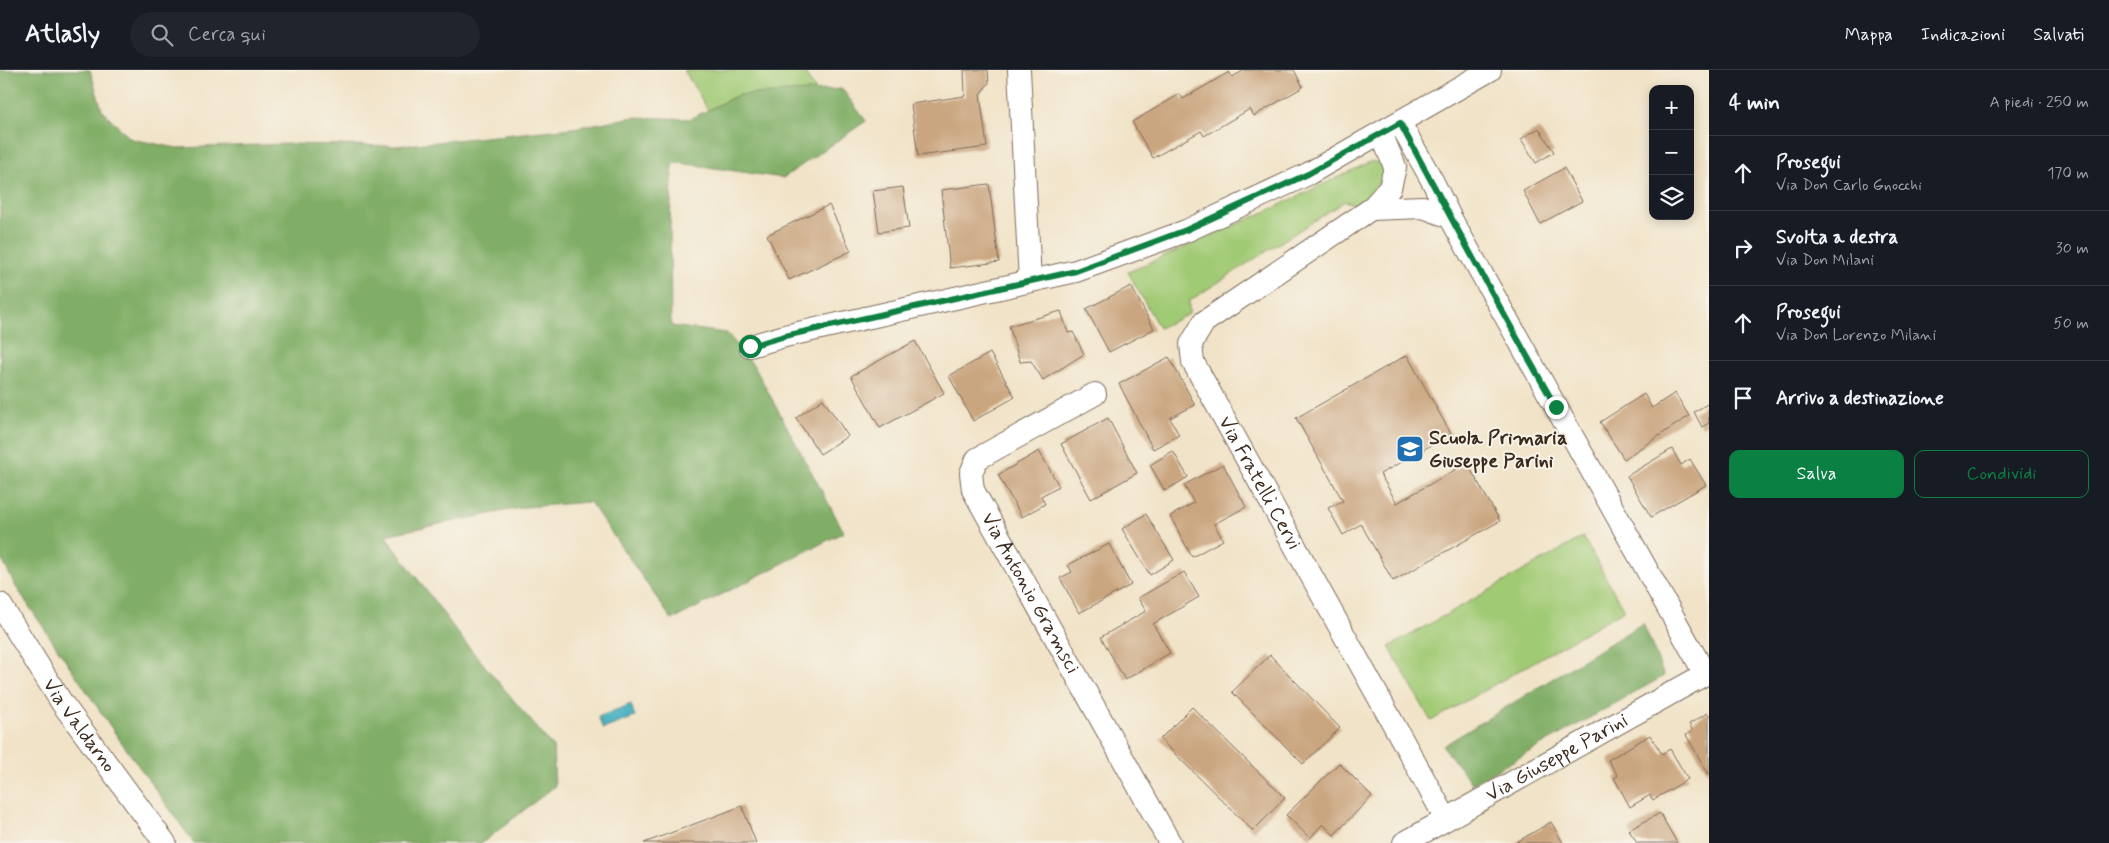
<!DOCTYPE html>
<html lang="it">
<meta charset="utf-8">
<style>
body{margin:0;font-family:Mynerve,sans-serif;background:#20242c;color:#f1f3f6}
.controls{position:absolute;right:15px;top:15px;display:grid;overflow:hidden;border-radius:10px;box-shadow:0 2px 12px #0003}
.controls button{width:45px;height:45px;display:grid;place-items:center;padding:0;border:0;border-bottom:1px solid #363941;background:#171b24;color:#f1f3f6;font:25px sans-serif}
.stop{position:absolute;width:15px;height:15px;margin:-11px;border:4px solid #0b8043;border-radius:50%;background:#fff}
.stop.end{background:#0b8043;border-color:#fff;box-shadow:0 1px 5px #0008}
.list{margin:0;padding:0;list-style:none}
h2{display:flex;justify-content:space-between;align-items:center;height:65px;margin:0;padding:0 20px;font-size:21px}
h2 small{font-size:16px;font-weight:400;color:#9ea1a6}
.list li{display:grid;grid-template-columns:32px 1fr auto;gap:15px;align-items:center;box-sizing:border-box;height:75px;padding:0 20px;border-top:1px solid #363941}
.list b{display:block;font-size:19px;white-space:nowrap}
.list p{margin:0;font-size:16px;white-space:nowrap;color:#9ea1a6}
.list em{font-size:16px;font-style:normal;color:#9ea1a6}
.actions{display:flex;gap:10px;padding:15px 20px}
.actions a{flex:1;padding:11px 0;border:1px solid #0b8043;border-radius:10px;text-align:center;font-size:18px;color:#0b8043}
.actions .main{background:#0b8043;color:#fff}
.icon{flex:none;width:28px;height:28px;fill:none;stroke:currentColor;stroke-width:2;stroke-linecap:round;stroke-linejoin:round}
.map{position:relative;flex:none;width:1709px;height:773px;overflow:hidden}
header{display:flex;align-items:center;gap:30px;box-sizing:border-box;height:70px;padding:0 25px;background:#171b24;border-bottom:1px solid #363941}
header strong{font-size:24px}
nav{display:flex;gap:28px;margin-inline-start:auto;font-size:18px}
.search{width:350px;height:45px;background:#20242c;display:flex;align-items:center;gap:12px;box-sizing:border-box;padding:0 18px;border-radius:28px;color:#9ea1a6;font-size:19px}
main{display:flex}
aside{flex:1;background:#171b24}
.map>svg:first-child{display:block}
.green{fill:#a1ca75;stroke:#6e7a4a}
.forest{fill:#80ae66;stroke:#5e6c42}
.water{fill:#40aebd;stroke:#3e6c6e}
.building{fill:#caa680}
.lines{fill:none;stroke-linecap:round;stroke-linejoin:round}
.minor-casing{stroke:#7b6b5a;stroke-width:24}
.minor{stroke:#fff;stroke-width:22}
.route{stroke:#0b8043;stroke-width:6}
.labels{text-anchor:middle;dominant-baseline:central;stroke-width:4;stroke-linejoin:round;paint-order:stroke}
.poi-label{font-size:20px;font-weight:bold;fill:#3b2a1e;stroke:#f7f3e8;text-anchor:start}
.street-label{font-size:20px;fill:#3b2a1e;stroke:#f7f3e8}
</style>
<header>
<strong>Atlasly</strong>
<div class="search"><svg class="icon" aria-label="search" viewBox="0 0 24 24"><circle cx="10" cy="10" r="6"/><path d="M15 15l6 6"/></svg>Cerca qui</div>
<nav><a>Mappa</a><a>Indicazioni</a><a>Salvati</a></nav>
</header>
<main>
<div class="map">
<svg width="1709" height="773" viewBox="0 0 1709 773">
<rect width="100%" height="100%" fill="#f7f3e8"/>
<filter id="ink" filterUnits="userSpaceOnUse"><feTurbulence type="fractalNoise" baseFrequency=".02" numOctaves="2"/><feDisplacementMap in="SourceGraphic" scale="10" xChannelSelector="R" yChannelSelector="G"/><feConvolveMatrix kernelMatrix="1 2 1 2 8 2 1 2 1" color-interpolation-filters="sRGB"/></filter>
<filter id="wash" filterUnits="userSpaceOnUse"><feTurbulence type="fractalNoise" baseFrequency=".0096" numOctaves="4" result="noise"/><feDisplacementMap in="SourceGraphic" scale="20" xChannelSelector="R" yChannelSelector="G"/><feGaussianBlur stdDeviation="1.12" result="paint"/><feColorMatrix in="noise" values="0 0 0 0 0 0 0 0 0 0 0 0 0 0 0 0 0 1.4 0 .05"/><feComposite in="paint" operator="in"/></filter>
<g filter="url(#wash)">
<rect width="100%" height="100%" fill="#f1e3c8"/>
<path class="green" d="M684,0H803L816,21L738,25L708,40Z
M1370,92H1381L1385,107L1358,136L1345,131L1189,231V244L1159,258L1128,202L1265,142Z
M1583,467L1624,540L1431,651L1389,577Z"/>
<path class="forest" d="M0,0H90L102,40L131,69L177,78L286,74L396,76L573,58L634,47L690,49L738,25L842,19L866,51L783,108L673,92L670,151L671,256L727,263L754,296L844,462L672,550L590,432L525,437L385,465L463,570L553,677L555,716L482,773H194L117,666L16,517L0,486Z
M1643,553L1664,606L1472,714L1443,676Z"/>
<path class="water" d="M631,634L635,647L603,659L598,647Z"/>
<g id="blocks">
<path class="building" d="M964,0H988L989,13L980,24L987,77L918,86L911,34L965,26Z
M1245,0H1294L1303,17L1254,46L1250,39L1204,66L1201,61L1153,88L1132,52L1180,24L1183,29L1229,2L1232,7Z
M1539,58L1554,82L1536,93L1521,69Z
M1564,98L1582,131L1540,154L1523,121Z
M989,114L999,192L950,198L941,120Z
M903,117L909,158L879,162L873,121Z
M829,135L851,181L789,210L767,165Z
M1131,216L1154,259L1109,282L1086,239Z
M1061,241L1068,263L1073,262L1084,284L1043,310L1031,291L1020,292L1009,256Z
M915,271L944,323L880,358L851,306Z
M990,283L1015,327L973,351L949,306Z
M1407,285L1451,364L1380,404L1397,433L1467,393L1500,451L1393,511L1361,454L1343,465L1328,438L1343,431L1296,348Z
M1169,287L1195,335L1170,348L1179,365L1153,379L1119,314Z
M1675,323L1689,346L1624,389L1600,352L1644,324L1652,338Z
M823,329L848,366L820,384L796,348Z
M1709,333V353L1702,357L1694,342Z
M1108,348L1137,403L1091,429L1061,374Z
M1672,379L1681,395L1690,389L1706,415L1651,447L1627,406Z
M1039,381L1059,416L1041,426L1045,434L1022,447L998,405Z
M1173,381L1188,407L1165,421L1150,395Z
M1223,394L1246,437L1214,454L1223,470L1192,487L1170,446L1194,433L1184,415Z
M1146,444L1174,490L1150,505L1122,459Z
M1109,474L1131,515L1079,543L1060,508L1072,502L1068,495Z
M1184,502L1199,527L1153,554L1170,583L1125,610L1101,567L1146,541L1138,528Z
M1270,585L1340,658L1303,694L1232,622Z
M1192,637L1285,728L1253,761L1160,669Z
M1708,643L1709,644V705L1686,665L1693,661L1689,654Z
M1650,665L1662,684L1670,679L1688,709L1653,730L1650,725L1630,737L1614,708L1618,706L1608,690Z
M1339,693L1372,726L1334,765L1323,754L1310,768L1286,745Z
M742,736L756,773H644Z
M1660,743L1677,773H1637L1629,760Z
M1551,752L1563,773H1515Z"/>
</g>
</g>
<g filter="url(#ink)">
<use href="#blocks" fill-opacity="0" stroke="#7b6b5a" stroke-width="1"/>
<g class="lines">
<defs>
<g id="minor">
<path d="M1019,0L1030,211"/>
<path d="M1400,53L1433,112L1450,147L1705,604"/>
<path id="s1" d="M1381,63L1395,97L1390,118L1371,139L1204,252L1191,274L1193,292L1446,749"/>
<path d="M1371,139L1423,137L1450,147"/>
<path d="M750,276L785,266L1076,201L1186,161L1308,104L1490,0"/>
<path id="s2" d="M1095,324L977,389L971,403L973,420L1170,773"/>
<path id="s3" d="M0,534L62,633L165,773"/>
<path id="s4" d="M1404,773L1709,602"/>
</g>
</defs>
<use href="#minor" class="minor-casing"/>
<use href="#minor" class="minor"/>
</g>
</g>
<g class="lines" filter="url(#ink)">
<path class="route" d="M750,276L785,266L1076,201L1186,160L1308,104L1400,53C1451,148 1502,243 1556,337"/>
</g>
<defs>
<symbol id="school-square" viewBox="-11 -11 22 22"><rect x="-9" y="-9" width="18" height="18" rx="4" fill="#1f6fb2" stroke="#f7f3e8"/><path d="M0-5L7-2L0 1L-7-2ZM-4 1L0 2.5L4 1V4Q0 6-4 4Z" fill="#fff"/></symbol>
</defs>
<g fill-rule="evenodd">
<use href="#school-square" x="1394" y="363" width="32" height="32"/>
</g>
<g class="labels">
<g class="poi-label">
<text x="1429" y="368">Scuola Primaria<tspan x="1429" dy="23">Giuseppe Parini</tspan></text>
</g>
<g class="street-label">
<text stroke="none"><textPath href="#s1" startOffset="470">Via Fratelli Cervi</textPath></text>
<text stroke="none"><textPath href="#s2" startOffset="285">Via Antonio Gramsci</textPath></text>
<text stroke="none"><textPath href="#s3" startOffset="145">Via Valdarno</textPath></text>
<text stroke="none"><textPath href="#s4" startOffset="175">Via Giuseppe Parini</textPath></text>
</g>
</g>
</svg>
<div class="controls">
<button>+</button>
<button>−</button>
<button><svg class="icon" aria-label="layers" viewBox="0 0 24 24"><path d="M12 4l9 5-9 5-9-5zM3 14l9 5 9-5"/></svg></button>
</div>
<div class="stop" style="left:750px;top:276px"></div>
<div class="stop end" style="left:1556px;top:337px"></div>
</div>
<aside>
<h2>4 min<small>A piedi · 250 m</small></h2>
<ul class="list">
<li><svg class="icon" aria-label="ahead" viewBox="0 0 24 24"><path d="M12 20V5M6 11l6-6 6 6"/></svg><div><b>Prosegui</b><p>Via Don Carlo Gnocchi</p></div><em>170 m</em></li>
<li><svg class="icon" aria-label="right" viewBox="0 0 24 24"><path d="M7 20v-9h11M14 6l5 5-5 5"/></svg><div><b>Svolta a destra</b><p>Via Don Milani</p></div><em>30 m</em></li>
<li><svg class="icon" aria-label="ahead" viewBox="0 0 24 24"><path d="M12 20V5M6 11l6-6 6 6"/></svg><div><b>Prosegui</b><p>Via Don Lorenzo Milani</p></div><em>50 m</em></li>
<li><svg class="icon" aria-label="arrive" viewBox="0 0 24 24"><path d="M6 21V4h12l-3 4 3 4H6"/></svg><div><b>Arrivo a destinazione</b></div></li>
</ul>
<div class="actions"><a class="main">Salva</a><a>Condividi</a></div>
</aside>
</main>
